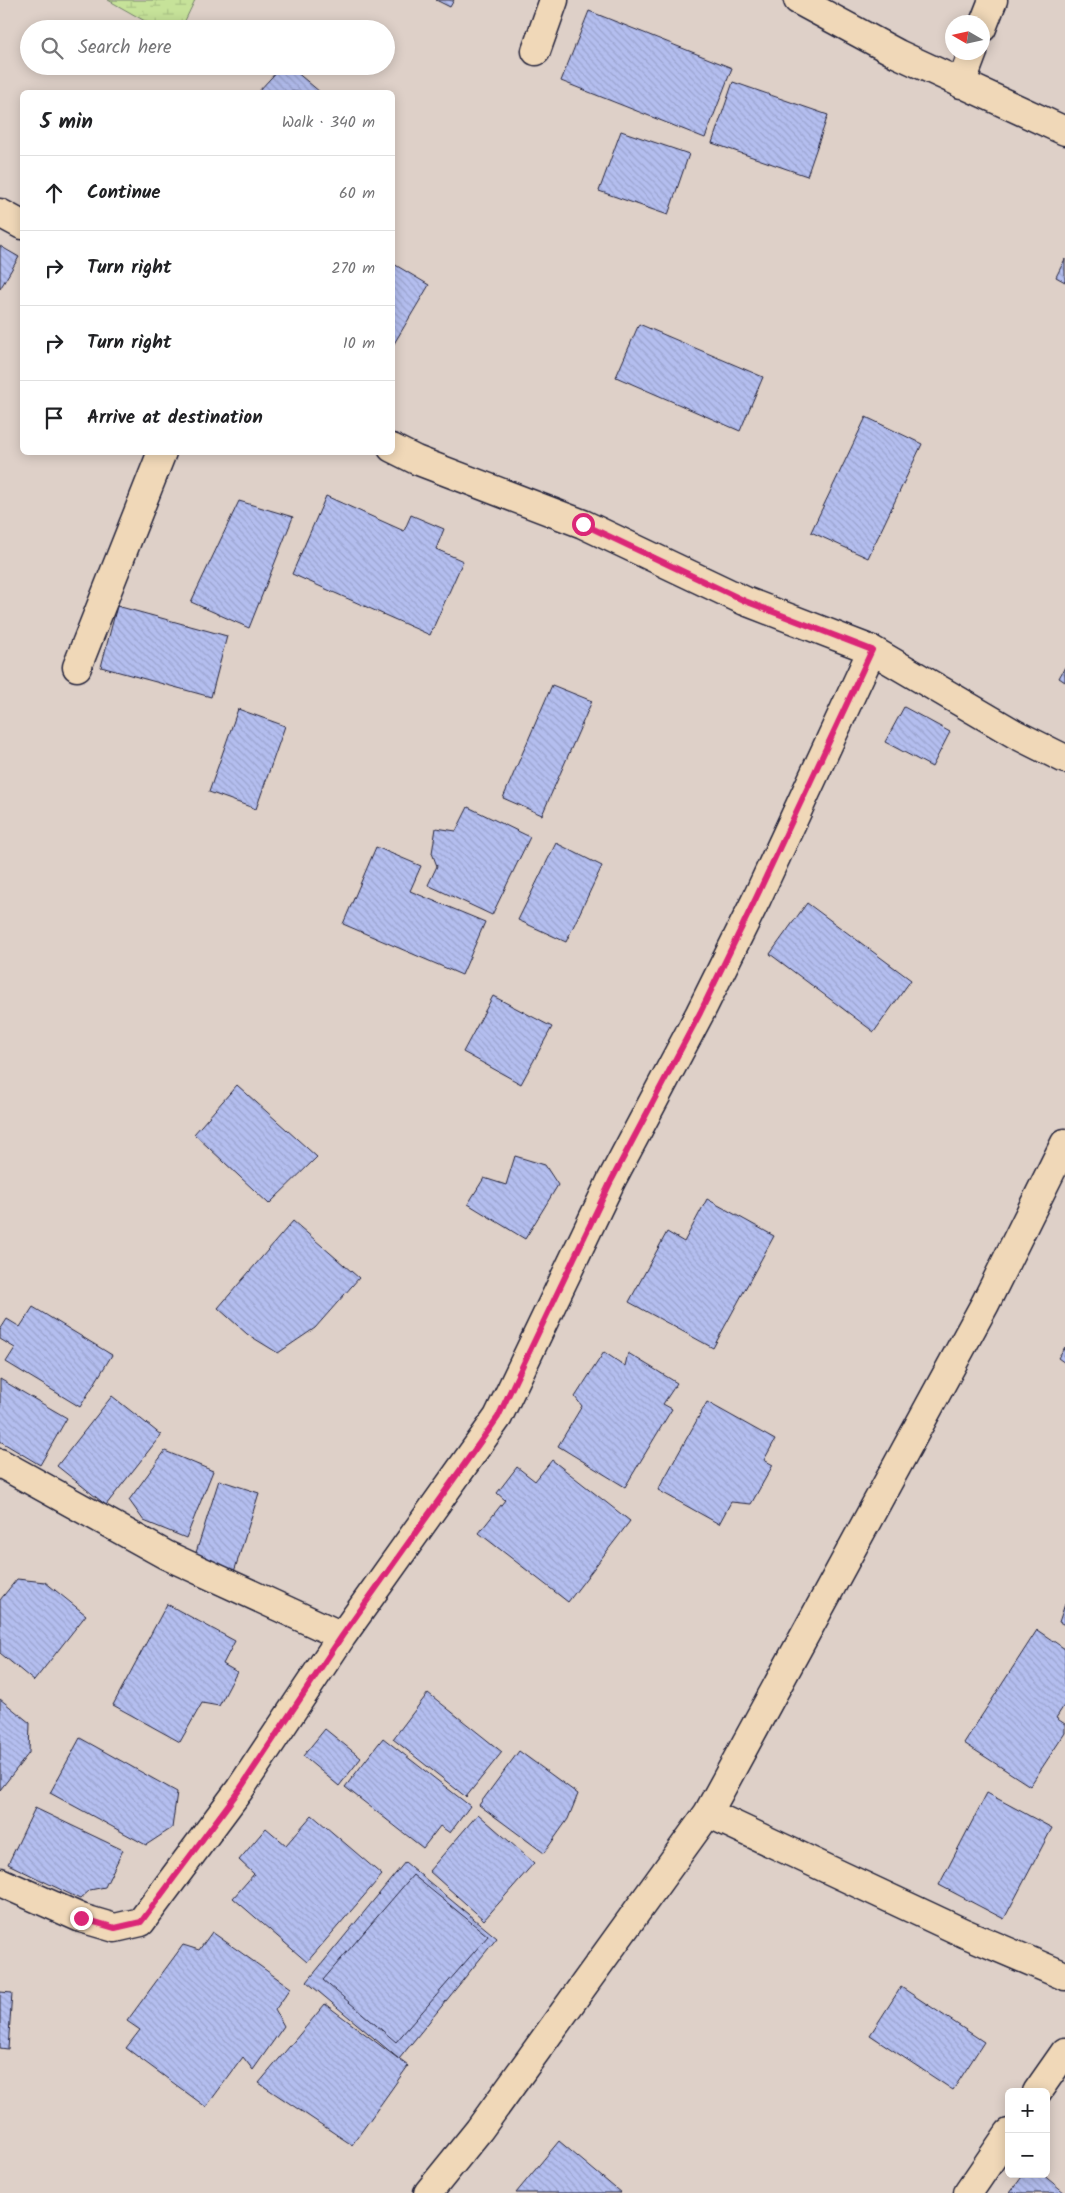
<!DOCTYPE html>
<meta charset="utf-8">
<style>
body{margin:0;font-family:Kalam,sans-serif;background:#f2f2f2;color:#202124}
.controls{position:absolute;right:15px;bottom:15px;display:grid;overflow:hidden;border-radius:8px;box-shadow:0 2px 12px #0003}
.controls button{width:45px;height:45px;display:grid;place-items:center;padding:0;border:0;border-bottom:1px solid #e0e0e0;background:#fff;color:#202124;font:25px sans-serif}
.compass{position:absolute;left:945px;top:15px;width:45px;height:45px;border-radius:50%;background:#fff;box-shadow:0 2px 12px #0003;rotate:279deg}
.stop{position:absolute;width:15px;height:15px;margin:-11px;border:4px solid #db2777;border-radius:50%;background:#fff}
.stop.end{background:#db2777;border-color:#fff;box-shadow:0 1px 5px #0008}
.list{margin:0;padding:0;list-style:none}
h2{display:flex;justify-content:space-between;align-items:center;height:65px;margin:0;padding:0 20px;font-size:21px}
h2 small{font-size:16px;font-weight:400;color:#757577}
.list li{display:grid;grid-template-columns:32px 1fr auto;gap:15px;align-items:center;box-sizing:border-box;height:75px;padding:0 20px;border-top:1px solid #e0e0e0}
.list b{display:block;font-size:19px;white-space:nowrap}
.list em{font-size:16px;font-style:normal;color:#757577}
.icon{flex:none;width:28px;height:28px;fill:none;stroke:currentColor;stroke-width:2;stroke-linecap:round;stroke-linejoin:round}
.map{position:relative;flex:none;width:1065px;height:2193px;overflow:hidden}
.search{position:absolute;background:#fff;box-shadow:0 2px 12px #0003;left:20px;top:20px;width:375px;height:55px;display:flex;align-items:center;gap:12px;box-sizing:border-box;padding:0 18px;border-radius:28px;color:#757577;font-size:19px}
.panel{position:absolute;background:#fff;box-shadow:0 2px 12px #0003;left:20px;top:90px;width:375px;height:365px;border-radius:8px}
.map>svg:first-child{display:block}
.wetland{fill:url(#wetland-marsh);stroke:#74826a}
.building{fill:url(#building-back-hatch);stroke:#22223b}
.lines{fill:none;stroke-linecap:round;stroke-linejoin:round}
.minor-casing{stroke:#22223b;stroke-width:31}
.minor{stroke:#f0d8b8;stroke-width:28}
.route{stroke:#db2777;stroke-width:6}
</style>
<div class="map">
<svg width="1065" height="2193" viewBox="0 0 1065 2193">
<defs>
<pattern id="wetland-marsh" width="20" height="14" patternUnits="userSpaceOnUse" patternTransform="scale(1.25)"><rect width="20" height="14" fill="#c6e299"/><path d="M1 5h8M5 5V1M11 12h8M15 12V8" fill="none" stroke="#aac285"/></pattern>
<pattern id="building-back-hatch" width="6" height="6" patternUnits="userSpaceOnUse" patternTransform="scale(1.25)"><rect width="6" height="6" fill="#b4beef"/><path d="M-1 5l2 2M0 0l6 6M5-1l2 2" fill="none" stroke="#9aa3ce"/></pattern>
</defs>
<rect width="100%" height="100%" fill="#ded0c8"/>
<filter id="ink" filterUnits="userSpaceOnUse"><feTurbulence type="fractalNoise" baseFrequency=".02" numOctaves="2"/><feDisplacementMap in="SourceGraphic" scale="10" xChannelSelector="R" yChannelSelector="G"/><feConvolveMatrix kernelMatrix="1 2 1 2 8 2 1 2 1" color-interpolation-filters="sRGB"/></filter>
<g filter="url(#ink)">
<path class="wetland" d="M108,0H195L181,29H159Z"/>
<path class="building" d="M436,0H454L450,7Z
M589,11L732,68L705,138L561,81Z
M282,66H289L320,92H258Z
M733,82L828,115L807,176L712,143Z
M621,131L689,154L668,215L599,191Z
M0,246L19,257L0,289Z
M1065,259V282L1056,277Z
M392,263L429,285L392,347Z
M639,324L763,377L740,431L616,377Z
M866,417L922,444L868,558L811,532Z
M326,496L404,531L411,515L444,529L436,549L463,561L430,635L292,574Z
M239,501L293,517L249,628L191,602Z
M117,606L227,636L211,697L101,667Z
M1065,667V682L1059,678Z
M552,685L592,701L542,815L503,798Z
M904,707L950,732L932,767L885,742Z
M238,709L285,726L256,809L209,792Z
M468,807L530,837L492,915L428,885L437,866L432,853L436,828L456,831Z
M556,843L602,866L566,942L518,920Z
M376,847L421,866L410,891L485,922L462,975L343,924Z
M807,903L911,980L874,1032L770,954Z
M493,996L552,1027L521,1084L463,1052Z
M237,1085L317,1157L269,1204L194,1134Z
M515,1156L545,1165L558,1185L525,1239L468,1204L484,1178L506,1185Z
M707,1199L774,1236L713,1348L629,1302L667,1232L684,1242Z
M293,1221L359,1278L315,1328L278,1353L247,1334L218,1308Z
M33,1307L112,1355L80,1407L6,1362L15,1348L0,1339V1330L7,1319L20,1327Z
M1065,1347V1363L1058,1358Z
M604,1352L625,1366L628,1353L677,1383L663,1404L672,1409L625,1487L558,1446L582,1406L575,1397Z
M0,1379L67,1418L40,1465L0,1441Z
M112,1396L161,1435L106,1505L57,1466Z
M707,1402L775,1440L764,1460L773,1465L751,1504L731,1502L719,1524L658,1490Z
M165,1451L213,1471L186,1538L144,1521L129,1500Z
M552,1460L630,1521L568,1602L479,1533L505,1500L497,1493L517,1467L535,1481Z
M219,1480L259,1493L234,1572L194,1559Z
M17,1579L45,1582L86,1615L34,1681L0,1653V1600Z
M167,1604L235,1641L223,1664L237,1672L219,1706L202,1703L180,1742L113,1705Z
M1065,1604V1625L1059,1622Z
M1037,1630L1065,1649V1704L1056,1718L1065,1724V1733L1030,1786L964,1743Z
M428,1693L502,1752L466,1797L393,1739Z
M0,1699L30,1723L29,1753L0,1790Z
M325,1729L361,1758L339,1786L303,1756Z
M80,1738L177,1792L172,1828L146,1845L50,1793Z
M383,1738L470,1806L450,1833L440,1826L423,1848L345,1787Z
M519,1751L578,1794L568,1819L544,1853L479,1805Z
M987,1793L1052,1828L1004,1919L939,1885Z
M35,1808L123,1850L105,1887L90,1890L80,1899L8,1864Z
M478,1814L534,1863L484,1920L429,1871Z
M312,1815L382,1875L307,1962L233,1898L254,1874L239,1860L266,1828L286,1845Z
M405,1862L497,1938L399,2059L307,1982Z
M413,1875L488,1936L396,2042L323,1980Z
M212,1932L291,1988L275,2010L284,2026L253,2070L243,2057L206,2107L126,2048L140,2030L127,2021L183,1945L199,1950Z
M901,1987L984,2042L953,2090L870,2035Z
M0,1992L12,1993L8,2049L0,2048Z
M325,2004L408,2066L352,2145L259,2083Z
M559,2141L621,2193H516Z
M1024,2174H1042L1065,2193H1010Z"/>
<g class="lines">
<defs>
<path id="minor" d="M798,0L898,54L1065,131
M982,28L993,0
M536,51L554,0
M961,84L973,52
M0,213L22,225
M392,448L416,460L583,524L745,601L872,650L1015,734L1065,759
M77,667L162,452
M0,1463L166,1555L342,1636
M708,1813L964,1933L1065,1976
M0,1882L81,1918L115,1928L141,1922L240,1789L342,1636L498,1417L611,1181L700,1013L757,898L872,650
M1037,2092L1065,2052
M428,2193L479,2130L708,1813L985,1304L1065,1143
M968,2193L1009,2133"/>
</defs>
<use href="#minor" class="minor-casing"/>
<use href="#minor" class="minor"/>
</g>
</g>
<g class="lines" filter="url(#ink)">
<path class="route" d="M81,1918L115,1928L141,1922L240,1789L342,1636L498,1417L611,1181L700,1013L756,898L872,650L745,601L583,524"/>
</g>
</svg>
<div class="controls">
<button>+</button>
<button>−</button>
</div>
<svg class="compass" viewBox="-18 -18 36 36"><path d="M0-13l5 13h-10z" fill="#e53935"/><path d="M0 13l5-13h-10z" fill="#757577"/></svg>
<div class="stop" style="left:583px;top:524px"></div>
<div class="stop end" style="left:81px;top:1918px"></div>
<div class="search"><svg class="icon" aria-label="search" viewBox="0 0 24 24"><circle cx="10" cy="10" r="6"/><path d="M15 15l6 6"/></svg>Search here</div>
<section class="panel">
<h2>5 min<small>Walk · 340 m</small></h2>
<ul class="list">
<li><svg class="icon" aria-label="ahead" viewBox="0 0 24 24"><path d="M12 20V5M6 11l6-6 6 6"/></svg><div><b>Continue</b></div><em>60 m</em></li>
<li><svg class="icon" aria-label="right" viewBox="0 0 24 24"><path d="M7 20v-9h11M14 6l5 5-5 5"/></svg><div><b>Turn right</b></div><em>270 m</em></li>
<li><svg class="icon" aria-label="right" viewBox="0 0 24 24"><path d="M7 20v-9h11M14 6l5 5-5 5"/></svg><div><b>Turn right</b></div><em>10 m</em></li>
<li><svg class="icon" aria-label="arrive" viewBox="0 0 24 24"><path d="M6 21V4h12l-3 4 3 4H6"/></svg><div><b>Arrive at destination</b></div></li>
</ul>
</section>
</div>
